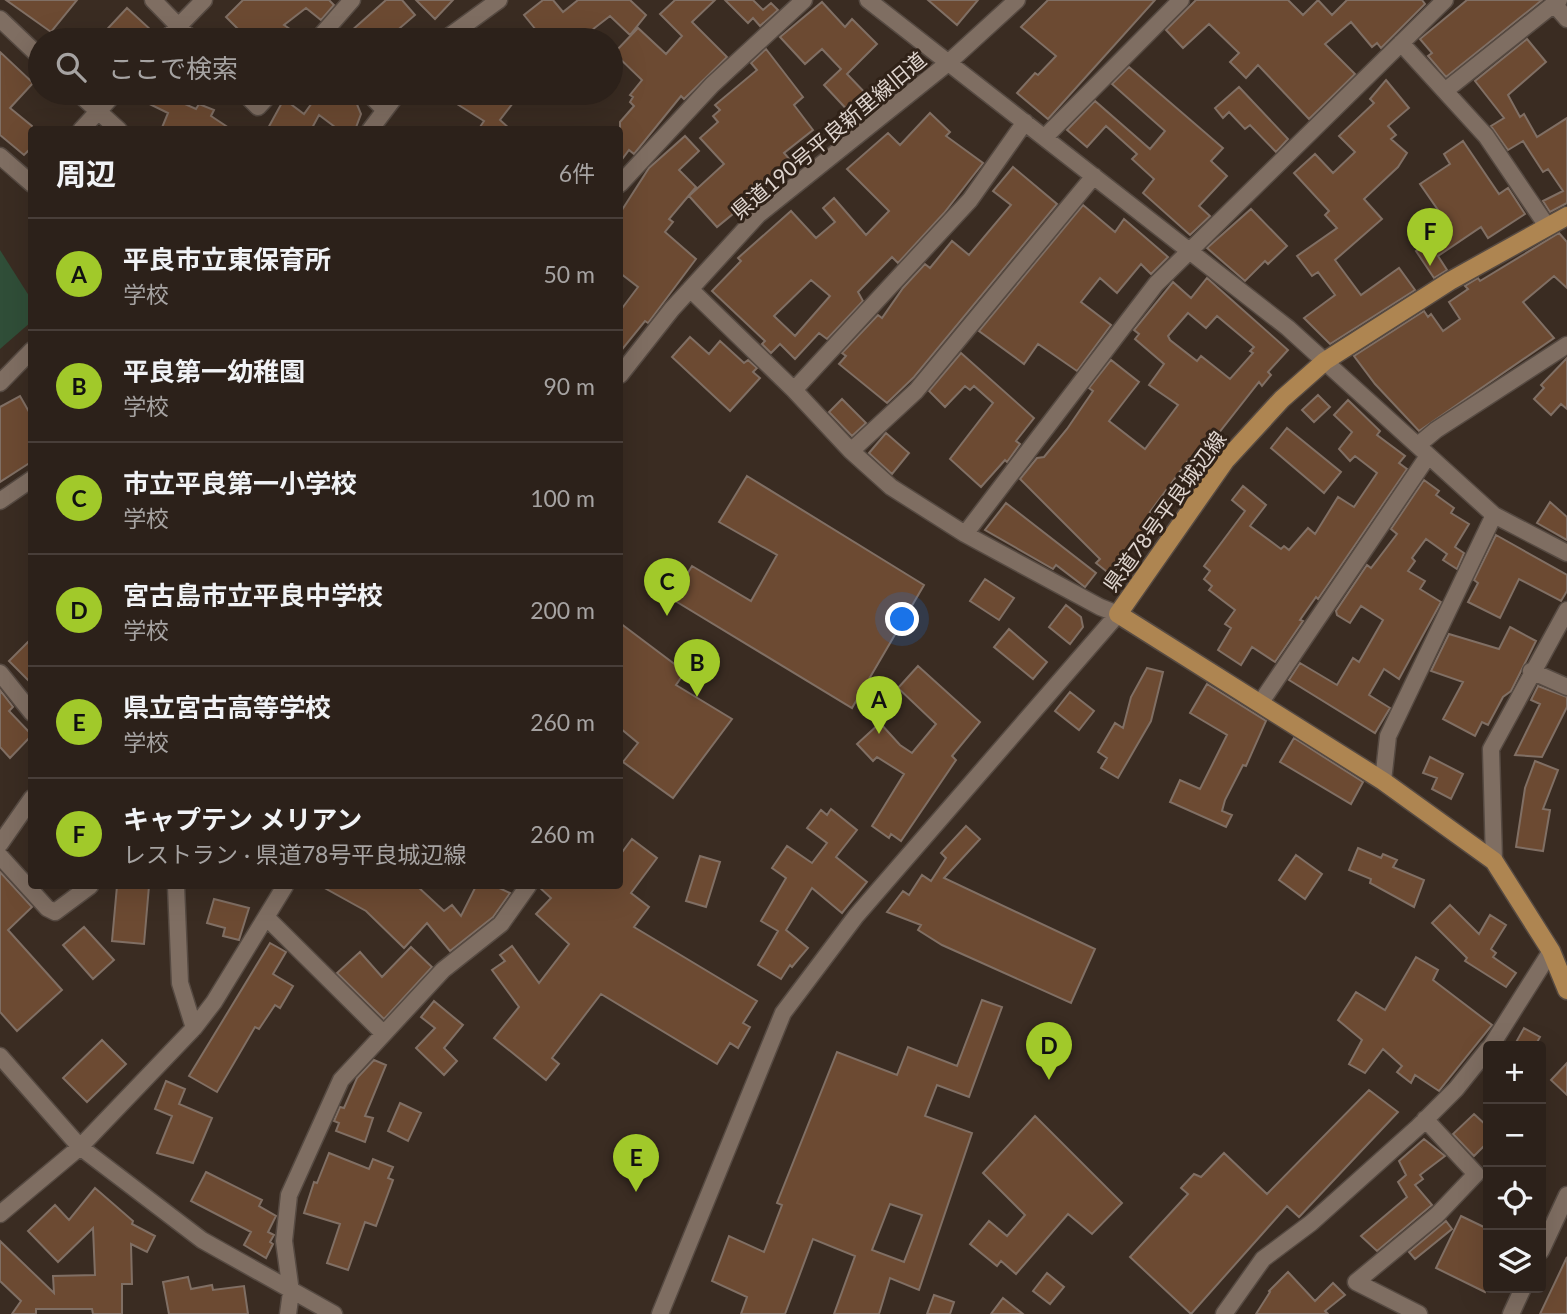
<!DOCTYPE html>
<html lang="ja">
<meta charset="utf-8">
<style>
body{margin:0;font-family:Lato,"Noto Sans JP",sans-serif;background:#382e27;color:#f1f3f6}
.controls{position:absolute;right:21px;bottom:21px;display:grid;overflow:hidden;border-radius:7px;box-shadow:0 7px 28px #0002}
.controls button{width:63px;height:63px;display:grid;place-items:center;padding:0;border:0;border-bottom:2px solid #483e39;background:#2c211a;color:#f1f3f6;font:35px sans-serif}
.you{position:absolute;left:903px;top:620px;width:24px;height:24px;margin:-18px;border:5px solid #fff;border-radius:50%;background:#1a73e8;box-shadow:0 0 0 10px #1a73e833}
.badge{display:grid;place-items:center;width:46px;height:46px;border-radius:50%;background:#a1c92a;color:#111;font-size:23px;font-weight:700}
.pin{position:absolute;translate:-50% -58px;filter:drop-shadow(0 2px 4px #0008)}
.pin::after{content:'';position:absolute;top:37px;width:24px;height:21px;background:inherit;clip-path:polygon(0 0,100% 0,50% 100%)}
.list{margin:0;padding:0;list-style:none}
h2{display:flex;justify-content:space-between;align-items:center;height:91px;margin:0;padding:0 28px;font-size:30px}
h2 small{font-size:23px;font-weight:400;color:#a6a3a2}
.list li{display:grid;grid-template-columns:46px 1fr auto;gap:21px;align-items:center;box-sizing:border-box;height:112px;padding:0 28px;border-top:2px solid #483e39}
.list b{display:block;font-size:26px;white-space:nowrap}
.list p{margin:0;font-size:23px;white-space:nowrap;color:#a6a3a2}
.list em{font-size:23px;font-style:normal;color:#a6a3a2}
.icon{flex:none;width:38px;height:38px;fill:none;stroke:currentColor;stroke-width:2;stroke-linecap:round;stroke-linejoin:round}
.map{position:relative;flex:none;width:1567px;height:1314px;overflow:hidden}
.search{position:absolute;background:#2c211a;box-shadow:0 7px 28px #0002;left:28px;top:28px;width:595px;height:77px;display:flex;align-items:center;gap:18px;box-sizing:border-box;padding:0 24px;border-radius:38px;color:#a6a3a2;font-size:26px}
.panel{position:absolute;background:#2c211a;box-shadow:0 7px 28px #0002;left:28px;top:126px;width:595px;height:763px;border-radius:7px}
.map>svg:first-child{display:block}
.green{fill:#304e38}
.building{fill:#6c4a32;stroke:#806f64;stroke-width:2;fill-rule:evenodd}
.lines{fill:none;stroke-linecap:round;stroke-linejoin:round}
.minor-casing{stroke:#564a42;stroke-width:19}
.major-casing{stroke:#564a42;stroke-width:21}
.minor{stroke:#7f6e62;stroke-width:16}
.major{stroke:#ae8551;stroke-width:18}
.labels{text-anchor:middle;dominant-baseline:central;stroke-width:6;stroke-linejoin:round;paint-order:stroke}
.street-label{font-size:21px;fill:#dfd5cf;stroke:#302218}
</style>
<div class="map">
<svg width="1567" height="1314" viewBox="0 0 1567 1314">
<rect width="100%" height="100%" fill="#3a2c22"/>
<path class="green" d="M0,250L31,299V322L0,349Z"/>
<path class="building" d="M6,0H77L51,32Z
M243,0H329L334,5L321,20L306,8L284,25L306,40H259L250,33L243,40L233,31L237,28L226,17Z
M386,0H402L415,15L386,40H341Z
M416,0H453L435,19Z
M543,0H553L563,12L578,0H630L646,15L630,35L610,16L579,40H524L536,30L524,15Z
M675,0H715L692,22L727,57L684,99L681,96L634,154L629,150L620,162V122L634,106L630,102L633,97L630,95L642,80L614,53L638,28L666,54L682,36L660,14Z
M725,0H753L763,10L771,3L778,10L760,26L753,18L748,23Z
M928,0H978L957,25Z
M1048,0H1155L1048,119L1017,93L1035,73L1038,75L1056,56L1021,27Z
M1196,0H1288L1303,15L1318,0L1332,15L1347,0H1422L1425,4L1381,48L1377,43L1372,47L1351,22L1325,44L1355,74L1309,119L1258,65L1246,78L1230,62L1239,53L1209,24L1183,48L1166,30Z
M1467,0H1542L1446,77L1428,56L1432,53L1420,39Z
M822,2L845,27L852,19L877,44L847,74L870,98L852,115L824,85L841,69L822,49L805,64L780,37Z
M127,8L152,31L144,40H97Z
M1527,39L1546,62L1508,95L1520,117L1524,114L1537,137L1567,118V203L1550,212L1543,201L1563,191L1548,169L1543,172L1523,141L1508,150L1491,126L1504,118L1475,81Z
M766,49L803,97L794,105L813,130L784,153L791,161L774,175L777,178L717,227L689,196L724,164L700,138L718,122L713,116L720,110L715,105L757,70L751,63Z
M0,52L33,83L10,108L32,126V147L24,155L0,135Z
M1129,67L1223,148L1211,161L1227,176L1199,206L1210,216L1190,235L1143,193L1154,179L1132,159L1137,154L1106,126L1087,147L1067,130L1095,101L1150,149L1165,131L1112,84Z
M1386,80L1409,108L1388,126L1396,135L1391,139L1407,153L1398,167L1364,199L1382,219L1335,260L1361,295L1399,268L1415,290L1330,344L1304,318L1335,295L1318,272L1312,276L1297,256L1337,228L1325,215L1329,211L1294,173L1315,154L1333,173L1355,152L1339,136L1374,103L1370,99Z
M1239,87L1288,139L1276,152L1250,125L1245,129L1229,112L1223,118L1215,108Z
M127,93H171L169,97L196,109L199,104L214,110L211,116L232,130H161L168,113Z
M319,93H341L349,101L354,97L361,114L355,130H339L319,115L311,130H267L284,99L304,114Z
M465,93H509L516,99L500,120L511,130H478L484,121L457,104Z
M930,113L950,132L946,136L983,163L944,213L898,263L892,257L858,292L863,301L827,339L819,333L795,359L780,344L771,353L762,344L765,341L712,291L741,261L738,258L791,211L816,238L835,222L823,208L834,198L866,235L889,211L847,169L888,133L900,145ZM811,280L830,296L795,336L774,316Z
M685,136L699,151L679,170L696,187L669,219L673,222L665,232L696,259L648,323L645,321L620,352V311L638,287L620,273V213L649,168Z
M1463,141L1499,194L1508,188L1525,214L1488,238L1481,227L1438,256L1447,270L1434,278L1416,251L1445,233L1441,227L1447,223L1420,184L1450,164L1444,154Z
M1013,167L1057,204L914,377L887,403L839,364L846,356L842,353L878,315L882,318L903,288L925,264L930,268L952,241L969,255L1011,205L993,191Z
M1083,205L1115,232L1124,219L1168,257L1151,274L1141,264L1117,293L1100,278L1081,302L1111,325L1077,371L1038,344L1024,364L979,331Z
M1251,209L1287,246L1268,264L1265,261L1245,281L1207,248Z
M1559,233L1567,242V288L1554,276L1523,302L1554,338L1419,431L1375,384L1354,356L1424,311L1428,317L1431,314L1443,331L1460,319L1449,302L1468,289L1465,286L1478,278L1480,281Z
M1207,278L1288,350L1268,372L1271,375L1262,386L1259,382L1196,462L1190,458L1150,512L1157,517L1111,575L1096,563L1100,559L1020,479L1037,458L1044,457L1067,429L1093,391L1089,388L1111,360L1139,382L1109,421L1145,449L1178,405L1149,385L1164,364L1135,339L1139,334L1134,330L1173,282L1191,298ZM1188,313L1206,328L1217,316L1254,347L1250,351L1253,353L1230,379L1201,356L1197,361L1170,340L1168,336Z
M690,337L709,354L720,341L744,363L748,360L757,368L753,372L760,378L730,411L672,357Z
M961,353L1034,418L1016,441L1020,444L1007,462L1005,460L981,487L950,459L993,403L974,386L970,390L965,386L945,407L929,391Z
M1567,358V409L1561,404L1551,415L1534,399L1544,388L1541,385Z
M1318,395L1330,407L1314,422L1302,410Z
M20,396L32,417L31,462L0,482V407Z
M842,399L866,423L852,436L829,412Z
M1348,400L1380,431L1377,435L1405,456L1399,463L1407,469L1318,599L1316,597L1300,620L1303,621L1275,662L1252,647L1241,665L1218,650L1231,628L1225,624L1235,610L1209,590L1212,586L1204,579L1210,571L1204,566L1245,511L1232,500L1243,486L1266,505L1250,526L1281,549L1284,546L1289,550L1308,528L1315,534L1338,497L1354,507L1377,473L1355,456L1350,461L1339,449L1352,432L1334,415Z
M1287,428L1341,472L1324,493L1271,448Z
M886,433L909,453L892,474L869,453Z
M747,476L924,585L852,708L672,599L692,566L751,601L777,555L719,522Z
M1424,480L1439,491L1436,495L1454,508L1451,513L1469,524L1455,547L1464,553L1457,569L1443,560L1447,554L1426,539L1412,558L1415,561L1408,571L1425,581L1420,589L1441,602L1399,679L1384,669L1369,695L1390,708L1375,733L1289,680L1300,663L1337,685L1353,658L1359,662L1383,620L1361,606L1350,623L1337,615L1336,611L1367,565L1371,568L1397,534L1391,529Z
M1550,502L1567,517V540L1537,523Z
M1006,503L1096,573L1085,587L1056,565L1053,569L985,530Z
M1496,535L1567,575V591L1561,601L1519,579L1500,618L1468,602L1478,583L1474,580Z
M985,579L1014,598L999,620L970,601Z
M1066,605L1081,617L1083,627L1070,644L1049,627Z
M620,623L685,672L676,685L732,719L673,798L623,762L638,743L620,728Z
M1510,627L1536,641L1511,691L1503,697L1488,725L1482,722L1475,736L1443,719L1463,682L1431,671L1449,634L1499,649Z
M1009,629L1047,662L1033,679L994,647Z
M32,638V684L9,661Z
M918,666L980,722L952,756L956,760L901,841L891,834L889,838L872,826L904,774L877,757L873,761L857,744L880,723L900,745L912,753L936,724L898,688Z
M1147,668L1163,672L1151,721L1118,778L1101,768L1107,758L1098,752L1115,723L1123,728L1131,697Z
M1207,684L1266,721L1246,766L1243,765L1225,800L1222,811L1232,815L1226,827L1170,802L1180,780L1200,789L1227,735L1190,713Z
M1538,686L1567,697V707L1542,757L1515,755L1540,704L1531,700Z
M0,690L13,707L9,711L32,735L10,758L0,747Z
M1070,692L1094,711L1079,730L1055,711Z
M1294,738L1363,782L1351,804L1280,762Z
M1430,757L1463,774L1451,799L1432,789L1437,778L1423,773Z
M1535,761L1558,770L1543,809L1550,810L1543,851L1516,847L1525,788Z
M831,809L857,830L836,857L867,882L842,913L812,888L786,930L808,948L792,967L790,965L781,979L758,965L778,931L761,921L786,878L772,868L787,846L812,863L827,843L807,828L821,810L827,815Z
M966,826L980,839L944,878L1095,949L1071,1003L942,945L918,930L921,925L887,912L903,891L909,895L922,875L931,881L946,858L941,853Z
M632,839L657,858L631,893L649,907L634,927L757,1001L743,1023L750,1027L738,1048L730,1043L717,1064L601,994L552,1058L559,1064L546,1080L494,1038L519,1007L492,970L505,961L500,955L512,946L539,983L569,944L536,914L551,898L538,886H620V855Z
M1358,848L1381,858L1383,854L1397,860L1393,867L1424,880L1414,907L1370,883L1371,879L1349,870Z
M1296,855L1322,874L1305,899L1279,880Z
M700,856L720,862L706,907L686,901Z
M0,872L32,907L8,930L62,990L17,1031L0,1012Z
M117,886H149L144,944L112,941Z
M321,886H417L444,911L452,905L461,916L476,886H495L510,893L493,917L450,951L427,923L404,948L366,911Z
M214,899L249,908L239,940L223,936L225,928L207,923Z
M1450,905L1479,934L1490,915L1506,925L1491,949L1496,953L1493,957L1516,973L1506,987L1465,961L1467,958L1432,923Z
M84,927L114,960L93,979L63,945Z
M270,943L286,952L273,974L293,986L280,1008L275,1005L259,1029L255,1027L217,1092L189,1076Z
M411,947L432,967L384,1019L337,973L360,952L382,977Z
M1416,957L1438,970L1433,980L1492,1025L1439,1091L1415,1075L1411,1083L1397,1072L1402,1066L1383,1049L1365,1073L1349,1064L1362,1040L1338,1020L1356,992L1385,1010Z
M982,1000L1002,1007L969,1097L937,1085L925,1116L972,1133L919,1290L890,1278L879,1314H834L855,1256L813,1239L785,1314H741L747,1297L712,1281L729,1236L764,1252L782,1205L777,1203L837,1052L897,1075L908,1047L957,1066ZM890,1204L922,1215L904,1262L872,1250Z
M434,1001L463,1025L444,1048L457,1061L444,1075L416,1048L435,1028L421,1017Z
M1524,1028L1540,1037L1535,1046H1514Z
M102,1040L126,1064L87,1102L63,1078Z
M374,1060L386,1065L365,1116L373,1118L365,1142L336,1131L339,1123L334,1121L340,1107L344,1108L357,1078Z
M1567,1063V1095L1551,1080Z
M166,1081L185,1089L179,1104L212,1118L193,1163L157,1153L172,1116L155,1109Z
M1369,1090L1398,1112L1299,1217L1287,1206L1191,1314L1130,1257L1188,1194L1181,1188L1194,1174L1201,1177L1224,1153L1267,1194Z
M400,1103L421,1113L408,1141L388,1131Z
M1474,1114L1488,1127V1142L1474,1156L1453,1134Z
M1035,1116L1122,1203L1092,1234L1068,1214L1016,1274L1001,1261L997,1266L970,1244L989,1221L1007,1236L1025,1215L983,1173Z
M1424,1139L1445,1156L1420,1175L1423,1179L1415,1185L1432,1205L1377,1251L1361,1236L1407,1197L1398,1182L1406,1175L1399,1161Z
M329,1153L369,1169L373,1159L393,1167L388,1178L393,1180L376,1226L365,1222L348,1270L327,1263L340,1224L304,1213L314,1182L317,1183Z
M206,1172L262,1200L259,1206L276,1216L268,1232L274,1235L270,1242L273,1244L266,1258L244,1245L251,1232L191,1201Z
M95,1188L133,1221L132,1224L155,1236L147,1252L131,1244L132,1284H122V1314H93L92,1309H36V1314H12L21,1301L0,1281V1241L54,1293L53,1276L95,1275L93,1228L58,1262L28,1231L55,1205L69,1220Z
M1461,1216L1488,1229V1284L1485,1292L1436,1268Z
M1446,1221L1452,1229L1415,1259L1409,1252Z
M1567,1257V1314H1540Z
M1288,1272L1315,1301L1333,1283L1345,1295L1325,1311L1328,1314H1256L1270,1292L1269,1291Z
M1047,1273L1064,1287L1050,1304L1033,1291Z
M188,1277L191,1289L212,1285L213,1290L244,1286L248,1314H169L163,1282Z
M934,1295L954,1302L950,1314H927Z
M1003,1298L1023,1314H991Z"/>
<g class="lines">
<defs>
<path id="minor" d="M153,0L192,40
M868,0L1288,328L1494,515L1567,553
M1554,4L1567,19
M0,19L40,57
M165,40L204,0
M317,40L352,0
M444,40L499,0
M1401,43L1486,136L1547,226
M1446,90L1559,0
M78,93L119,130
M244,93L258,107L271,93
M368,93L385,110
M81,130L115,93
M370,130L398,93
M1045,137L1181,0
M0,156L32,184
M620,184L712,85L804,0
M620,375L672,309L758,215L948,63L1017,0
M0,383L32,350
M794,390L970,200L1025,122
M1418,445L1436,430L1567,345
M851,451L916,391L1094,176
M0,501L32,479
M965,534L1156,284L1445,0
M1531,671L1567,687
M0,673L32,713
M1261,702L1428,456
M1383,781L1388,736L1494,515
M0,844L32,798
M0,856L47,908L55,912L90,886
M1494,861L1491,749L1567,610
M176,886L180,983L194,1028
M267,918L383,1033
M1491,1046L1551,951
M0,1056L80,1147L202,1240L334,1314
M0,1214L80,1147L194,1028L214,1002L285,886
M1541,1251L1567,1195
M288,1314L291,1292L284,1241L289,1195L341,1080L443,970L501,924L528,886
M660,1314L783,1013L856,916L1118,614L1100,607L965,534L891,487L851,451L794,390L690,289
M1224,1314L1263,1259L1311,1223L1418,1127L1456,1089L1488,1049
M1419,1314L1356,1282L1437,1215L1476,1174L1425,1119
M1511,1314L1523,1288"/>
<path id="major" d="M1567,216L1450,281L1325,361L1282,399L1225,461L1118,614L1383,781L1494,861L1551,951L1567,990"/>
</defs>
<use href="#minor" class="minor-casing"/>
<use href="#major" class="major-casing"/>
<use href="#minor" class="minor"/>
<use href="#major" class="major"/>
</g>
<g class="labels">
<g class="street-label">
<text transform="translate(828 135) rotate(-40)">県道190号平良新里線旧道</text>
<text transform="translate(1164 511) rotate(-54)">県道78号平良城辺線</text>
</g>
</g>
</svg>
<div class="controls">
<button>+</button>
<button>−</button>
<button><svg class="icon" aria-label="locate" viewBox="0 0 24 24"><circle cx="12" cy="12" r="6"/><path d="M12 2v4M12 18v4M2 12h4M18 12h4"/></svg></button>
<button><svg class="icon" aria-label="layers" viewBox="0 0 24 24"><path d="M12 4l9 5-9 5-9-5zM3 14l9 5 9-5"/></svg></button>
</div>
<div class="you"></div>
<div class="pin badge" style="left:879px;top:734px">A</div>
<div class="pin badge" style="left:697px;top:697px">B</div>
<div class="pin badge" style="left:667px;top:616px">C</div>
<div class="pin badge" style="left:1049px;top:1080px">D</div>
<div class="pin badge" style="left:636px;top:1192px">E</div>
<div class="pin badge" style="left:1430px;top:266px">F</div>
<div class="search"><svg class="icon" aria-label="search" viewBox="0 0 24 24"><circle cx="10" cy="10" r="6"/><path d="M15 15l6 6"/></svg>ここで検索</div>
<section class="panel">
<h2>周辺<small>6件</small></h2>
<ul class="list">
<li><span class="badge">A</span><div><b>平良市立東保育所</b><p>学校</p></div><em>50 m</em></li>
<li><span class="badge">B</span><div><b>平良第一幼稚園</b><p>学校</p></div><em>90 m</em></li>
<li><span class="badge">C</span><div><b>市立平良第一小学校</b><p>学校</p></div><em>100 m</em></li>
<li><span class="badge">D</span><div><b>宮古島市立平良中学校</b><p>学校</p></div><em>200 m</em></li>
<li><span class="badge">E</span><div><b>県立宮古高等学校</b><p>学校</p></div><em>260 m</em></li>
<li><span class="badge">F</span><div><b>キャプテン メリアン</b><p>レストラン · 県道78号平良城辺線</p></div><em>260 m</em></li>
</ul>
</section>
</div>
